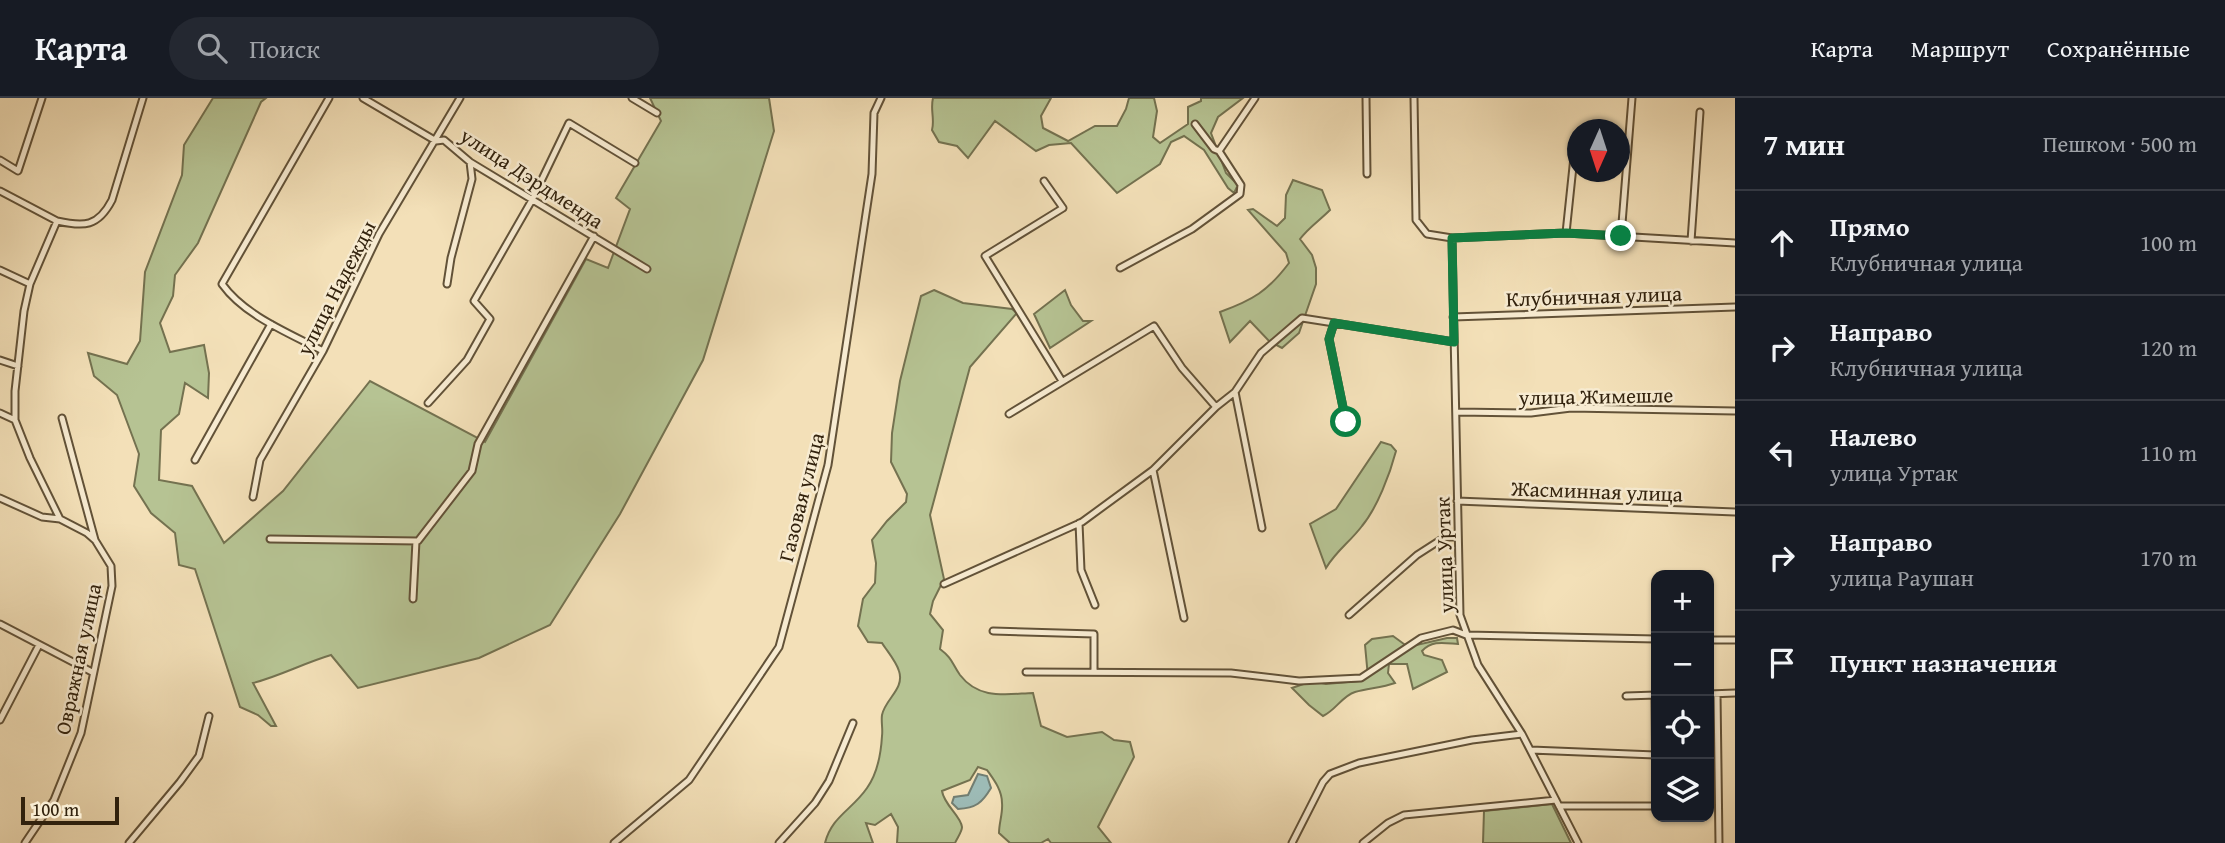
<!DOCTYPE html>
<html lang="ru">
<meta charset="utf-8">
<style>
body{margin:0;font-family:"Gentium Book Plus",serif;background:#242831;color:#f1f3f6}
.controls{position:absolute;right:21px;bottom:21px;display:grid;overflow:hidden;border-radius:14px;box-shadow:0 2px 5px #0004}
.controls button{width:63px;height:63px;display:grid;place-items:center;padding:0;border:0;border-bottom:2px solid #363941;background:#171b24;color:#f1f3f6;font:35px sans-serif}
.compass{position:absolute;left:1567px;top:21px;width:63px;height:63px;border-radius:50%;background:#171b24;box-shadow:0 2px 5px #0004;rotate:183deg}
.scale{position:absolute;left:21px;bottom:18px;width:98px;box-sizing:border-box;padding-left:7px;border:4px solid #32220d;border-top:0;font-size:19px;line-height:24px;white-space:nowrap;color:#32220d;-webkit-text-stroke:5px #f7ebd1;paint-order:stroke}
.stop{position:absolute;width:21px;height:21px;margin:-16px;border:5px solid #0b8043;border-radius:50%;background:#fff}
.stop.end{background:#0b8043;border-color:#fff;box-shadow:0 2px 7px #0008}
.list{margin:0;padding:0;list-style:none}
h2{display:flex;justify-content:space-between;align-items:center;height:91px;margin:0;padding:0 28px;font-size:30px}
h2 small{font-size:23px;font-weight:400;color:#9ea1a6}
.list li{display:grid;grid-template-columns:46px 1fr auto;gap:21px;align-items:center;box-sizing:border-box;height:105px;padding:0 28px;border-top:2px solid #363941}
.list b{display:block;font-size:26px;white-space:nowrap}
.list p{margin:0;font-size:23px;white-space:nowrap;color:#9ea1a6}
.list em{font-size:23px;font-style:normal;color:#9ea1a6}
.icon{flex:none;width:38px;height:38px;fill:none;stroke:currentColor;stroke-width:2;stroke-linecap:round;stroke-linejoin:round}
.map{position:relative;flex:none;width:1735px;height:745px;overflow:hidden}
header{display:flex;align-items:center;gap:42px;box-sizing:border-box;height:98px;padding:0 35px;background:#171b24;border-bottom:2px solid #363941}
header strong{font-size:33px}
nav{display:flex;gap:38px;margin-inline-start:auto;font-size:24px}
.search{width:490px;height:63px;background:#242831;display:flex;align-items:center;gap:18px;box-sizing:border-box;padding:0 24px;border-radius:38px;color:#9ea1a6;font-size:26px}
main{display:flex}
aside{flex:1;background:#171b24}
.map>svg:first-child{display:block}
.green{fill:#b6c393;stroke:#747250;stroke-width:2}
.water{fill:#9dbbb6;stroke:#727e72;stroke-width:2}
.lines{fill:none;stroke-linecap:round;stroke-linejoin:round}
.minor-casing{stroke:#625238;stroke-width:9}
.minor{stroke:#f7ebd1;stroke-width:5}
.route{stroke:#0b8043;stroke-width:9}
.labels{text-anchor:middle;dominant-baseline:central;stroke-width:5;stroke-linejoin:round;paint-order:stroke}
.street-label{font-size:21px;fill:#32220d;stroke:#f7ebd1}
</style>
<header>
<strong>Карта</strong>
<div class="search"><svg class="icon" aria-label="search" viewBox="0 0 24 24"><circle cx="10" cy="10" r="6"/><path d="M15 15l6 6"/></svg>Поиск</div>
<nav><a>Карта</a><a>Маршрут</a><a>Сохранённые</a></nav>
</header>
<main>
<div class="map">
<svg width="1735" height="745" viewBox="0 0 1735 745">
<rect width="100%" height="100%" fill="#f3e0b8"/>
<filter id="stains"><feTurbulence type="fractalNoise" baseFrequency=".00286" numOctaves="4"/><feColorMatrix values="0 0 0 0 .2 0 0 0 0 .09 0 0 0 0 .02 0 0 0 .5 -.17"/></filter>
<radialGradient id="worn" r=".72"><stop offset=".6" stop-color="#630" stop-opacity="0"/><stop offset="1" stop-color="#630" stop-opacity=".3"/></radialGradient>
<path class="green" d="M213,0H266L261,4L198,145L175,177L173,198L160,225L170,254L204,247L209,275L208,300L185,285L179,316L161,332L159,382L192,388L224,445L283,393L370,283L485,344L586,161L608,170L630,111L616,100L661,23L650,0H769L774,33L703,262L620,416L550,527L479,560L358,590L331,557C304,565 280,578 253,585L276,628H271L258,617L240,609L195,471L179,467L175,435L151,415L134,388L139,356L117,297L94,278L88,255L127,266L140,243L145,174L182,77L184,47Z
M933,0H1051L1041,18L1043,30L1068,43L1095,28H1117L1126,11L1129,0H1154L1157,13L1153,39L1160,45L1188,26V9L1201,3V0H1243L1218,19L1211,35L1226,75L1238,87L1234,95L1228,90L1204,52L1184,38L1171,44L1160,66L1117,95L1071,45L1049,47L1036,53L995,23L968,60L957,48L939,44L932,32C935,21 930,12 933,0Z
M1293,82L1322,92L1330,112C1319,123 1309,129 1300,141L1312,157L1316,170V186L1299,235L1282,250L1269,243L1250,223L1230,244L1220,214C1253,202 1268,193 1289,165L1286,155L1248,112L1253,111L1277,128L1285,120L1286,97Z
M934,192L963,205L1012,211L1017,215L970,269L930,417L944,481L933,503L930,516L943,532L940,551C953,561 951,564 960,577C979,602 1006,596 1033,595L1041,628L1067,639L1102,634L1114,642L1130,644L1134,659L1098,729L1111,745H1051L1048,741L1041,745H1010L999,735C999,725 1003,715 1002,705C1002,692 994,682 987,672L978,669L970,682L942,693C944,707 961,718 962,729C962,734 957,740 955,745H897L898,729L891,716L875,727L866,725L873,745H825C832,718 852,712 867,690C877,676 881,655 882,638C883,631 881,624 882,617C885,601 905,591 899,573C896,563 887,553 882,545L868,544L858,528L863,501L875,485L876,465L872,442L887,423L906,404L907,396L891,364L892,335L900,283L921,198Z
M1065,192L1071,207L1083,223H1091L1050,250L1034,216Z
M1381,344L1391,347L1396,353C1390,376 1377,410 1362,428C1350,444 1337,452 1326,470L1310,426L1336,411Z
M1393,538L1408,549L1447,540H1457L1458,546C1444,545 1432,542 1422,553L1424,557L1442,562L1447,574L1413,591L1407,566H1389L1388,575L1395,585C1381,590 1368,590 1355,594C1342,598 1336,612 1323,618L1309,607L1292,590L1312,583L1326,586L1359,583L1368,579L1365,547L1372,541Z
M1552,706L1571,745H1483L1484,713Z"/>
<path class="water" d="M978,676L987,678L991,690C982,705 976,710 958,711L952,705L954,699L968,697Z"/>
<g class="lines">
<defs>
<path id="minor" d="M363,0L436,43L444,42L470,64L647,171
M632,0L657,15
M1366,0L1367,76
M1414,0L1416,122L1427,136L1452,140L1566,135L1735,145
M1195,26L1214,51L1219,53
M0,62L18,73L42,0
M1044,83L1063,110L985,158L1062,283
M0,93L57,123
M1566,135L1576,40
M1621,138L1632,0
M1452,140L1460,517L1478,567L1522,636L1578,745
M1691,143L1700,14
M1120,170L1192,131L1240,96L1241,87L1219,53L1255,0
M0,172L30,186
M447,186L451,160L472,81L470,64
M1453,219L1735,209
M323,253C289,235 245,218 222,186L329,0
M0,262L18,268
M428,305L467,262L490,221L474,203L532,102L569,25L635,65
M1457,314L1531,315L1571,310L1735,313
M0,315L15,322
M1009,316L1154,228L1182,270L1216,309
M62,320L95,442
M1346,324L1329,241L1334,225L1454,244
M195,362L271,226
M1153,372L1184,520
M253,399L260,362L323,253L379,136L460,0
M0,400L42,419L60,421
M1457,403L1735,414
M1079,425L1081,472L1095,507
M1262,430L1235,294L1261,255L1302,220L1334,225
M270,441L418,443L472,373L478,346L594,138
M944,486L1082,424L1153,372L1216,309L1235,294
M413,501L416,443
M1349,517L1417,457L1445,439H1457
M0,526L92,574
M993,533L1094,536V573
M1709,542H1735
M1026,574L1231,575L1299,583L1361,580L1421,540L1453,532L1466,537L1656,541
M1709,596L1735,595
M1717,596L1719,745
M1626,598L1656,597
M0,622L39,547
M1531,652L1655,657
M1559,708H1656L1655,597
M25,745L54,702L81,635L112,488L111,468L95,442L87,435L60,421L30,360L15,322V293L24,213L30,186L57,123C84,129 98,129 112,102L143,0
M129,745L180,684L199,658L209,618
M614,745L689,682L779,549L828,367L872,76L874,15L881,0
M779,745L815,705L829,683L853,625
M1292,745L1323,684L1330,676L1359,665L1472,642L1522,636
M1363,745L1388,725L1404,717L1556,702"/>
</defs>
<use href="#minor" class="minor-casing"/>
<use href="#minor" class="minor"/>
</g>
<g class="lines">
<path class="route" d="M1346,324L1329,241L1334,225L1454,244L1452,140L1566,135L1621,138"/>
</g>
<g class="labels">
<g class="street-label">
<text transform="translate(532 80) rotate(33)">улица Дэрдменда</text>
<text transform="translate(336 190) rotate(-63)">улица Надежды</text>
<text transform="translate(1594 198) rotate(-2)">Клубничная улица</text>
<text transform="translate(1596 298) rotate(-1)">улица Жимешле</text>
<text transform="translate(1597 393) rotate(2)">Жасминная улица</text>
<text transform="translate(801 399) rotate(-76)">Газовая улица</text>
<text transform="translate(1444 457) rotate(-92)">улица Уртак</text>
<text transform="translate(78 561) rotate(-78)">Овражная улица</text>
</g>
</g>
<rect width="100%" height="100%" filter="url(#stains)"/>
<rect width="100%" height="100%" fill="url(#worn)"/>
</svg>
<div class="controls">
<button>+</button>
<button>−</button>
<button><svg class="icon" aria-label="locate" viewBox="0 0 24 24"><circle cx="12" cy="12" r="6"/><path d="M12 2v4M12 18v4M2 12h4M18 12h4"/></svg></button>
<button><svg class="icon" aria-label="layers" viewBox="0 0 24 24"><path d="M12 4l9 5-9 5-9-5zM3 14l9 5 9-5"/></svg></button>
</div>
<svg class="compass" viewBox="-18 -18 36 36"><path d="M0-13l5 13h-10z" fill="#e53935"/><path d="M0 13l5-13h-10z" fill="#9ea1a6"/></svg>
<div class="scale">100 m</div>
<div class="stop" style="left:1346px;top:324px"></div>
<div class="stop end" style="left:1621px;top:138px"></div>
</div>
<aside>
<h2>7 мин<small>Пешком · 500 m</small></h2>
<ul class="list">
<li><svg class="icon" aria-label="ahead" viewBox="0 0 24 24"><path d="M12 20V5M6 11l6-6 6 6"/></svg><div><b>Прямо</b><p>Клубничная улица</p></div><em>100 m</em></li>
<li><svg class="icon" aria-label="right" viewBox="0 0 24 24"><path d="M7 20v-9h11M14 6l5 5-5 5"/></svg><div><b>Направо</b><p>Клубничная улица</p></div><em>120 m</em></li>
<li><svg class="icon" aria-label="left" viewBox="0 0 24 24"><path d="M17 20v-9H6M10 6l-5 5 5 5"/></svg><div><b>Налево</b><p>улица Уртак</p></div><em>110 m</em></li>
<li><svg class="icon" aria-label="right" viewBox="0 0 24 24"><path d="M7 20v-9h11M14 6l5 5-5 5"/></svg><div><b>Направо</b><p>улица Раушан</p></div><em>170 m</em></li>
<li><svg class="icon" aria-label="arrive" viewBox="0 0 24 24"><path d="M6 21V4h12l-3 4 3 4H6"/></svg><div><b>Пункт назначения</b></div></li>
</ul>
</aside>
</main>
